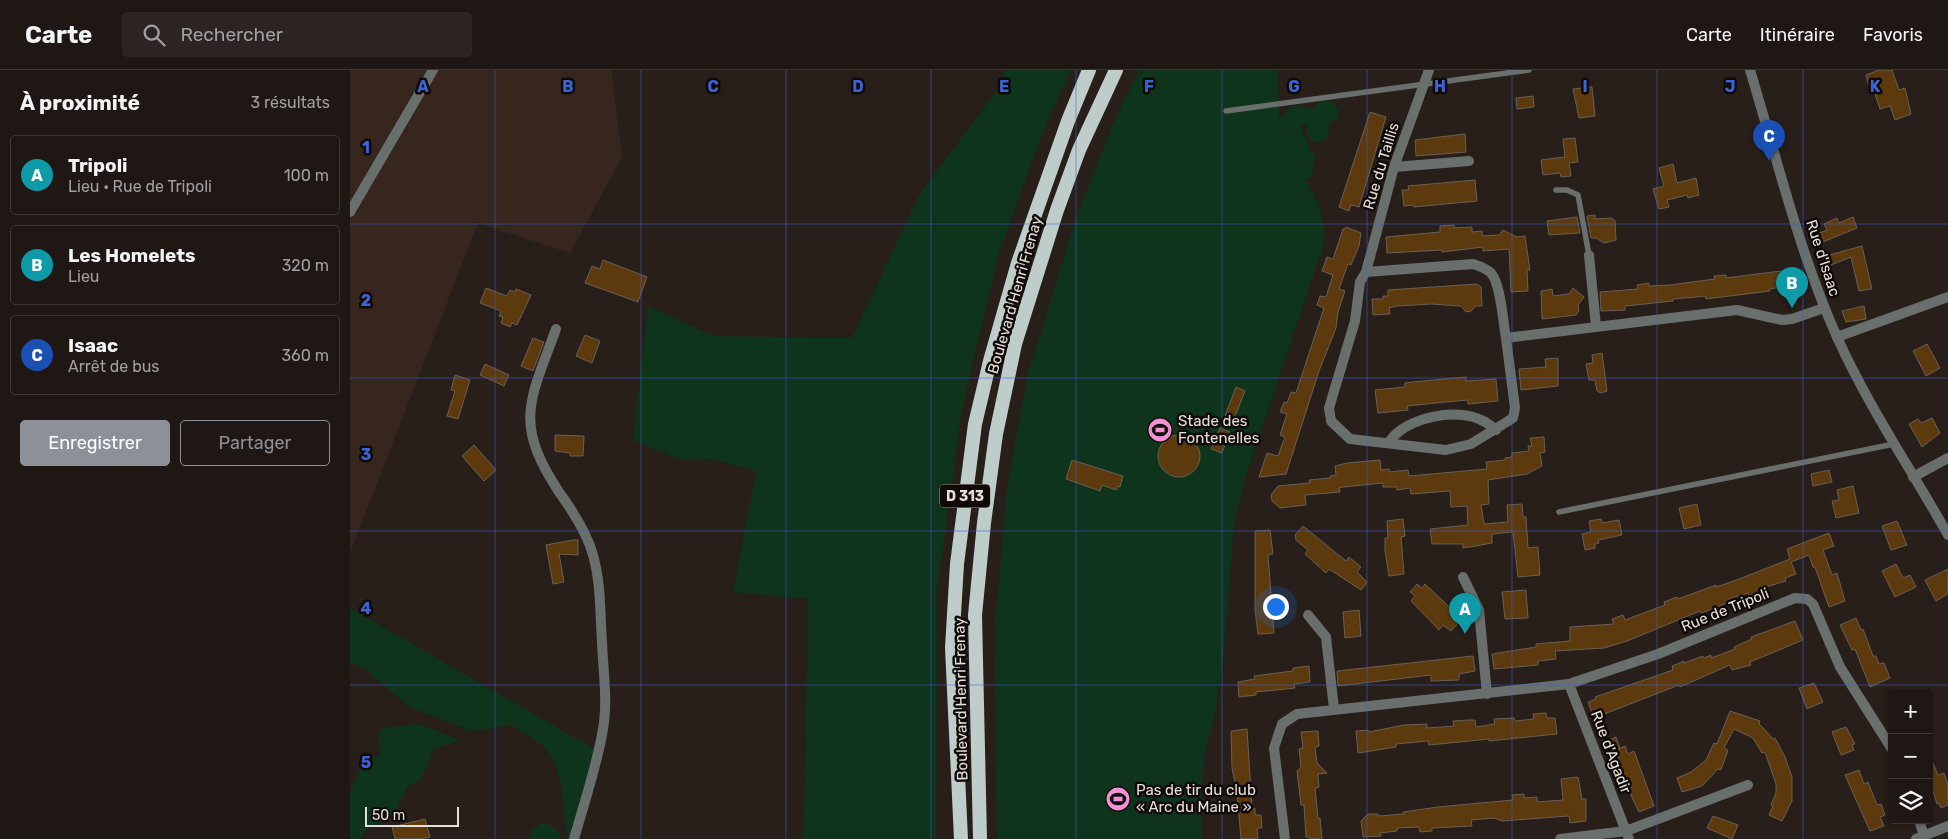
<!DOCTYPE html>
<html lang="fr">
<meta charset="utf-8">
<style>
body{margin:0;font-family:Rubik,sans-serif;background:#2c2422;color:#f1f3f6}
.controls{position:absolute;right:15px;bottom:15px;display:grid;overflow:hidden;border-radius:5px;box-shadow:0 1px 4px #0004}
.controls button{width:45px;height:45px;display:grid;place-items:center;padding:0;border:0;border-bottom:1px solid #3c3634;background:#1f1714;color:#f1f3f6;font:25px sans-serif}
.scale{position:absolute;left:15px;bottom:12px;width:94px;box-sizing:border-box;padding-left:5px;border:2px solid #e5deda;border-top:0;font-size:14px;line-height:18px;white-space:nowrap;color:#e5deda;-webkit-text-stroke:4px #0f0a08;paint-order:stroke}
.you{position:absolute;left:925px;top:536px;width:18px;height:18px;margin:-12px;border:4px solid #fff;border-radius:50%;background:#1a73e8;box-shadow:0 0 0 8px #1a73e833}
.badge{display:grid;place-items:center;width:32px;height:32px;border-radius:50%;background:#8c9099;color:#fff;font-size:16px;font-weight:700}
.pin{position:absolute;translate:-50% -41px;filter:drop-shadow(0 1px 2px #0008)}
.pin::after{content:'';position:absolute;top:26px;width:18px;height:15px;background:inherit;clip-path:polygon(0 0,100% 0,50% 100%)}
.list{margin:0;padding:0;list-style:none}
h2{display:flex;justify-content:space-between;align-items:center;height:65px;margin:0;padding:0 20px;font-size:21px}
h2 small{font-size:16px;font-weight:400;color:#a19fa0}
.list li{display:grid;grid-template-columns:32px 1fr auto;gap:15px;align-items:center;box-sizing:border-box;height:80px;margin:0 10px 10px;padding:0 10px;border:1px solid #3c3634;border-radius:5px}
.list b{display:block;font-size:19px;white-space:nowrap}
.list p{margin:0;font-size:16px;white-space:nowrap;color:#a19fa0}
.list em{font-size:16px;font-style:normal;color:#a19fa0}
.actions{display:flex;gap:10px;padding:15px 20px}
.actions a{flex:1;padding:11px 0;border:1px solid #8c9099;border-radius:5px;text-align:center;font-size:18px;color:#8c9099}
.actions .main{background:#8c9099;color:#fff}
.icon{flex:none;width:28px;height:28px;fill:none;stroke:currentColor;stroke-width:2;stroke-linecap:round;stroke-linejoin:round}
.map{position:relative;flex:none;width:1598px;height:769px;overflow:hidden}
header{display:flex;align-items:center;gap:30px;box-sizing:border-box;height:70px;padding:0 25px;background:#1f1714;border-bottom:1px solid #3c3634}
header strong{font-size:24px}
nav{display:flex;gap:28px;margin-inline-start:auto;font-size:18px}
.search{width:350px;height:45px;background:#2c2422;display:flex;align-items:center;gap:12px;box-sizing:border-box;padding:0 18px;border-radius:5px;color:#a19fa0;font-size:19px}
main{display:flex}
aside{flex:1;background:#1f1714}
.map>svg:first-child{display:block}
.built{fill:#36261e}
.green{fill:#0e341c}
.building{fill:#5d3a0e;stroke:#685f56}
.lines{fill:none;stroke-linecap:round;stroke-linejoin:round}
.service{stroke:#686f6d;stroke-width:5.5}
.minor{stroke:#686f6d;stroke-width:10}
.tertiary{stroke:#686f6d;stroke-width:10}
.trunk{stroke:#becdca;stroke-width:14}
.grid{fill:none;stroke:#3b64d8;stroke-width:1;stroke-opacity:0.55}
.labels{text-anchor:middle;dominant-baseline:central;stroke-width:5;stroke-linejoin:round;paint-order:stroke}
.shield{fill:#0f0a08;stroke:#a59e9b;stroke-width:1}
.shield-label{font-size:14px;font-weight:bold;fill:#e5deda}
.street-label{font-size:15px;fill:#e5deda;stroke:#0f0a08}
.poi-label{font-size:15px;fill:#e5deda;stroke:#0f0a08;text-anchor:start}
.grid-label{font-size:16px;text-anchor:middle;font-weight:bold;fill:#3b64d8;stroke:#0f0a08;stroke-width:5;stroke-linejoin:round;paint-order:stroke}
</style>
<header>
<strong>Carte</strong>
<div class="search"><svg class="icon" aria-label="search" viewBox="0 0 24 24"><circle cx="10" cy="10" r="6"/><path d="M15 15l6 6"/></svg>Rechercher</div>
<nav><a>Carte</a><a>Itinéraire</a><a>Favoris</a></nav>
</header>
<main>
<aside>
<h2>À proximité<small>3 résultats</small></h2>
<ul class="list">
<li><span class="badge" style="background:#0f9aa8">A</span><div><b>Tripoli</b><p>Lieu · Rue de Tripoli</p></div><em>100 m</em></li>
<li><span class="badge" style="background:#0f9aa8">B</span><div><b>Les Homelets</b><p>Lieu</p></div><em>320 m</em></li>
<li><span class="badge" style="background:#1a4fb4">C</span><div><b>Isaac</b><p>Arrêt de bus</p></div><em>360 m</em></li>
</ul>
<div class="actions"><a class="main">Enregistrer</a><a>Partager</a></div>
</aside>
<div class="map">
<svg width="1598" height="769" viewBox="0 0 1598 769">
<rect width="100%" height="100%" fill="#291f1a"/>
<path class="built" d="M0,0H261L272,87L220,183L128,153L0,483Z"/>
<path class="green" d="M655,0H721L689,71L648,186L612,340L587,519L586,769H454L458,529L383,522L406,401L361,389L332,390L283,370L298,236L364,266L502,268L569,125L647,20Z
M789,0H928L929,48L943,36L951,35L959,39C973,32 978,22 989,41L986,49L979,53L978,67L969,72L961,71L957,64L958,55L954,54L951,56C951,66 960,72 961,82L966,83L961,107L955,108C968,130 977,150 973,176L896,406L884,453L873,592L864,650L854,687L851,728L852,769H647L645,556L657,418L677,307L727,145L761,58Z
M0,538L248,681L227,769H219C211,741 216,708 199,683C191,672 173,663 162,655L122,661L59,637L15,599L0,593Z
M64,654L78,657L110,670L84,679L71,709L57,717L47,738L37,750L15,761L10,769H0V723L13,690L30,685L29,659Z
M193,752L207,759L211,769H179L182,760Z"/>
<path class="building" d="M1529,0H1542L1549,20L1555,18L1561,44L1545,50L1540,36L1530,39L1522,15L1519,16L1516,5Z
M1242,17L1245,46L1229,48L1223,19Z
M1183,26L1184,37L1167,39L1166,28Z
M1020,42L1036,47L1009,137L1001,135L999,141L989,137Z
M1115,64L1116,82L1066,86L1065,70Z
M1225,68L1228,92L1219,93L1221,106L1211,107L1210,103L1193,105L1191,90L1215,87L1213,69Z
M1323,94L1327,113L1346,108L1349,125L1338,128L1337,125L1317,130L1319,137L1309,139L1303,119L1314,116L1309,98Z
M1125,110L1127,131L1064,137V135L1054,136L1052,120H1059L1058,116Z
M1245,145V149L1261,148L1265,151L1266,170L1254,173L1246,168H1241L1237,146Z
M1227,147L1230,163L1199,165L1197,151Z
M1503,147L1507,158L1468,174L1465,165L1477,160L1474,154L1487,148L1489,153Z
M1104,155V158L1122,157V162L1132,161V166L1149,165L1153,160L1167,167L1175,166L1180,200H1177L1178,221L1161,222L1159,179L1133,181V177L1092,182V180L1037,183L1036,167L1090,162V156Z
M996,157L1011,163L1009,176L1001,195L998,194L989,219L995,221L988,242L986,258L969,301L936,404L909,407L917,383L928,386L935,367L930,365L937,344L930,342L934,332L937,333L941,322L946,323L974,238L967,235L970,226L976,227L983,205L972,201L977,187L983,189L993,159H995Z
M1512,176L1522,219L1509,221L1501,187L1476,197L1472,187Z
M253,190L297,207L288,232L235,213L242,196L250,199Z
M1431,201L1433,217L1419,219L1420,221L1356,229L1355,226L1346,227L1323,229V231L1275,236V240L1251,241L1250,222L1288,219L1287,215L1299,213V216L1320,215L1365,209L1364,206L1376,205V208Z
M1127,214L1131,217L1132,236H1126L1121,241L1116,242L1111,236L1081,234L1047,236L1039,238L1040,244L1023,245L1022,229H1033V226H1038V220Z
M136,218L157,226L160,220L165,222L166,219L181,225L167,255L162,253L160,257L151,253L153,247L149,246L151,241L130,233Z
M1223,218L1234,227L1228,235L1229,241L1226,245L1192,249L1191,221L1202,219L1203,226L1219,224Z
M1514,236L1516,249L1496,252L1492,241Z
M235,265L250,271L242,293L226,286Z
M183,268L194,272L183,301L171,296Z
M1577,274L1590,298L1576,306L1563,281Z
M1252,283L1257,321L1251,323L1247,321L1245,310H1239L1236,294L1243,293L1242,285Z
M1208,288V316L1171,320L1169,299L1196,297L1195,289Z
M135,294L159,305L154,316L130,305Z
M105,305L120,310L108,349L97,346L105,321L101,320Z
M1116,307V311L1146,309L1148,331L1118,334V330L1095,332L1057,336L1058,340L1028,343L1025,320L1055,317V313L1062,312Z
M886,317L895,321L884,349L875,346Z
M1582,348L1590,363L1572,377L1559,354L1568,349L1571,353Z
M870,358L880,362L872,383L861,379Z
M205,365L234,366L233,386H220V383L205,381Z
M808 386a21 21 0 1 1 42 0a21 21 0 1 1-42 0Z
M1194,367L1195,382L1190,383L1192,396L1177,404L1138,410L1139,434L1131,435L1134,454L1158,452L1157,435L1172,434L1173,447H1176L1178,478L1188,477L1190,505L1168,507L1163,462L1142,464V473L1126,476L1113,478V474H1082L1080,459L1118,455L1117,436L1101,437L1100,421L1061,424L1060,418L1047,420V417H1033V413L993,417L989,418L990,422L955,425L956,435L930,438L922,431L921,425L928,416L960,413L959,410L981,408L980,406L986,405L985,396L997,393L1030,390L1031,400L1039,399V402L1058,400L1059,406L1137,399L1136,392L1155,390V388L1162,387V383L1179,381L1178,376H1182L1180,368Z
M124,375L146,400L134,411L112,386Z
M722,390L773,406L770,417L768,416L766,420L752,415L750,421L716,409Z
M1479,400L1482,412L1463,416L1461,404Z
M1503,416L1509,443L1486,448L1482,431L1489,430L1487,420Z
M1347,434L1351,455L1334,459L1329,438Z
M1053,449L1055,466L1051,467L1054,504L1039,506L1035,481V468H1038L1037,451Z
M1251,449L1252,453L1269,450L1272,465L1248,470L1249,473L1245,474V478L1235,480L1232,464L1241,462L1239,451Z
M1547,451L1557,475L1541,480L1532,456Z
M953,456L996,491L999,487L1011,497L1007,502L1017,512L1011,520L979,499L976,503L955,484L958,480L946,470L945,465Z
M920,460L923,484L918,485L924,563L908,564L905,540V461Z
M1479,463L1484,476L1473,480L1482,505L1487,503L1495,531L1479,537L1465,497H1463L1459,485L1441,492L1446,504L1435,508L1436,511L1409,519L1410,522L1399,526L1398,523L1379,529L1373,535L1351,543L1350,541L1277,571L1254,578L1205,581L1206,589L1188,591V595L1144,599L1142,584L1186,577V574L1220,571V557L1264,554L1262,549L1273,545L1275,550L1315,535L1314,532L1327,527L1328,529L1366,515V517L1384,511L1440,489L1437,479Z
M223,470H228V485L209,484L214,512L203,514L196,475Z
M1546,494L1553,508L1560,505L1566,517L1545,527L1532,501Z
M1598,499V524L1586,531L1575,510Z
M1067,514L1072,518L1075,514L1112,549L1101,561L1093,555L1089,560L1061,531L1065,526L1060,522Z
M1176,520L1178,548L1155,549L1152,522Z
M1009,540L1011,566L995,568L993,542Z
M1506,548L1511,560L1513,559L1523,586H1526L1529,594L1534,593L1540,608L1520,617L1505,579L1502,580L1490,555Z
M1445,551L1453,570L1400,592L1401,595L1382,600L1380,595L1330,617L1329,615L1244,648L1238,632L1246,629L1245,627L1323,600L1322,596L1334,591V593L1353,586L1354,588L1361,585V588L1385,579L1384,577L1402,569L1401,567Z
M1123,586L1125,601L1109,604V610L1081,611V605L988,616L987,601Z
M959,596L960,612L944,614L945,618L906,622V625L889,627L888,612L905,609L904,606L943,601V598Z
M1464,613L1473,632L1457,639L1449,618Z
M1380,641L1410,651L1409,654L1416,661L1423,669L1425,668L1435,687L1442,707V731L1432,751L1419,745L1423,736L1421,735L1426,723V714L1415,682L1412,683L1403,668L1384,659L1374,678L1378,680L1371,700L1368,699L1352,716L1332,722L1327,708L1341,702L1356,690L1364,673L1367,674Z
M1196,643L1197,648H1205L1207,664L1139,671V669L1079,675L1078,671L1046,674V677L1008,683L1006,661L1018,660L1019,662L1054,655L1077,654V658L1091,657L1104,656L1103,651L1118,650H1125L1126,657L1145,654L1144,649L1164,648L1165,651L1184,649L1183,644Z
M1496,657L1505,674L1502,675L1504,680L1491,685L1482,662Z
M897,659L902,739L905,738V745H911L912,758H907L908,769H891L887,723L882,698L881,661Z
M968,661L969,676L965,677L967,693L977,703L968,704L969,717L965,718L968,748H970L972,769H960V767H956L954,735H951L947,701L951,697L949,679L953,678L951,662Z
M1266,667L1270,678L1259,682L1255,672Z
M1275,676L1278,684L1284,681L1304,736L1289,742L1276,715L1266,680Z
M1579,684L1588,705L1594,703L1598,715V735L1591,738L1589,733L1587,734L1579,708Z
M1509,700L1514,714L1518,712L1527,735L1531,734L1535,745L1530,747L1534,756L1520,761L1495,705Z
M1228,707L1232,729H1236V751L1220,753L1219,746L1152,751L1144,748L1121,750L1122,756L1082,758V761L1070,762L1069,757L1047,758V761L1030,763L1031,766L1013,767L1011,751L1018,744H1028L1029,746L1054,744L1053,742L1088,737L1163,730L1162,725L1174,724V728L1187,727V732L1213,730L1211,709Z
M1363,746L1388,755L1382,769L1357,758Z
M75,749L80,767L70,769H45L42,757Z"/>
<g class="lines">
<path class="service" d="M876,41L1179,0
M1206,120H1217L1228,125L1239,185
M1209,442L1544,374"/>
<path class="minor" d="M1044,97L1119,91
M0,142L83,0
M1239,185L1246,256
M1016,202L1044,97L1079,0
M206,259C180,331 163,352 209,422C222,440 237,463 243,485C251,513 250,543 252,572C253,600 258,631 253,659C247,696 234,733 224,769
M1487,267L1598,227
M1156,268L1165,338L1163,348L1121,374L1096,380L1000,369L981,351L979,338L1005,251L1010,212L1016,202L1123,194C1129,196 1136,198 1141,203C1151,214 1153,253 1156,268L1387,240L1432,250L1442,249L1474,238
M1039,372C1056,347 1107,337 1133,351C1138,353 1142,357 1146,360
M1563,407L1598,388
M1113,507L1129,540L1137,624
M958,545L976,567L984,639
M1219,614L1279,769
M1569,750L1574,766
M935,769L924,678L932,654L947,644L1219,614L1308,584L1445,528L1457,529L1463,534L1490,597L1542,679
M1210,769L1276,761L1398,715
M1566,769L1598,756"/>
<path class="tertiary" d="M1400,0C1427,89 1449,182 1487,267C1518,336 1561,399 1598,465"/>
<path class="trunk" d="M611,769L602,578L607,494L625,354L640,291L668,193L718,51L739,0
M630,769L625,545L634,453L646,364L665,274L707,140L729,80L766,0"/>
</g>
<path class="grid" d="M145,0V769M291,0V769M436,0V769M581,0V769M726,0V769M872,0V769M1017,0V769M1162,0V769M1307,0V769M1453,0V769M0,154H1598M0,308H1598M0,461H1598M0,615H1598"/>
<defs>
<symbol id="stadium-disc" viewBox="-11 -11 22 22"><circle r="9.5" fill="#f391d5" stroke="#0f0a08"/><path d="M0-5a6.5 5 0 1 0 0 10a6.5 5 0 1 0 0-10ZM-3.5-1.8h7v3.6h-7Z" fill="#111"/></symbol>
</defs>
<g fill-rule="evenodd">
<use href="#stadium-disc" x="796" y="346" width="28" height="28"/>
<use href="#stadium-disc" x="754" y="715" width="28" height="28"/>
</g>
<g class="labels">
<rect class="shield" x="590" y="414.5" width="50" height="23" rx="4"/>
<g class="shield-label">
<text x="615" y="426">D 313</text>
</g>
<g class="street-label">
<text transform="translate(1031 96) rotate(-73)">Rue du Taillis</text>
<text transform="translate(1473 188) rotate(72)">Rue d'Isaac</text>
<text transform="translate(665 225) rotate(-74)">Boulevard Henri Frenay</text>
<text transform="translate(1375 540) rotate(-22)">Rue de Tripoli</text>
<text transform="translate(611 629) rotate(-91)">Boulevard Henri Frenay</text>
<text transform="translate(1261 682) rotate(69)">Rue d'Agadir</text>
</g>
<g class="poi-label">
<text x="828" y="351">Stade des<tspan x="828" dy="17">Fontenelles</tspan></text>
<text x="786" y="720">Pas de tir du club<tspan x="786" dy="17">« Arc du Maine »</tspan></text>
</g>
</g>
<g class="grid-label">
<text x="73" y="22">A</text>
<text x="218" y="22">B</text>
<text x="363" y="22">C</text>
<text x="508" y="22">D</text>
<text x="654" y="22">E</text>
<text x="799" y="22">F</text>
<text x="944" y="22">G</text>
<text x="1090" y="22">H</text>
<text x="1235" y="22">I</text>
<text x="1380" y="22">J</text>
<text x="1525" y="22">K</text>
<text x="16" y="83">1</text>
<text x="16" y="236">2</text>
<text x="16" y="390">3</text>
<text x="16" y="544">4</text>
<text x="16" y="698">5</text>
</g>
</svg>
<div class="controls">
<button>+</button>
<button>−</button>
<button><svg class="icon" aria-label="layers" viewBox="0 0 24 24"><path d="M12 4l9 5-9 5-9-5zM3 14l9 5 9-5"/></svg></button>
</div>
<div class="scale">50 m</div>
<div class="you"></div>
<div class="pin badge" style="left:1115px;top:564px;background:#0f9aa8">A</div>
<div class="pin badge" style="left:1442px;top:238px;background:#0f9aa8">B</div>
<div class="pin badge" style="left:1419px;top:91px;background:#1a4fb4">C</div>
</div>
</main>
